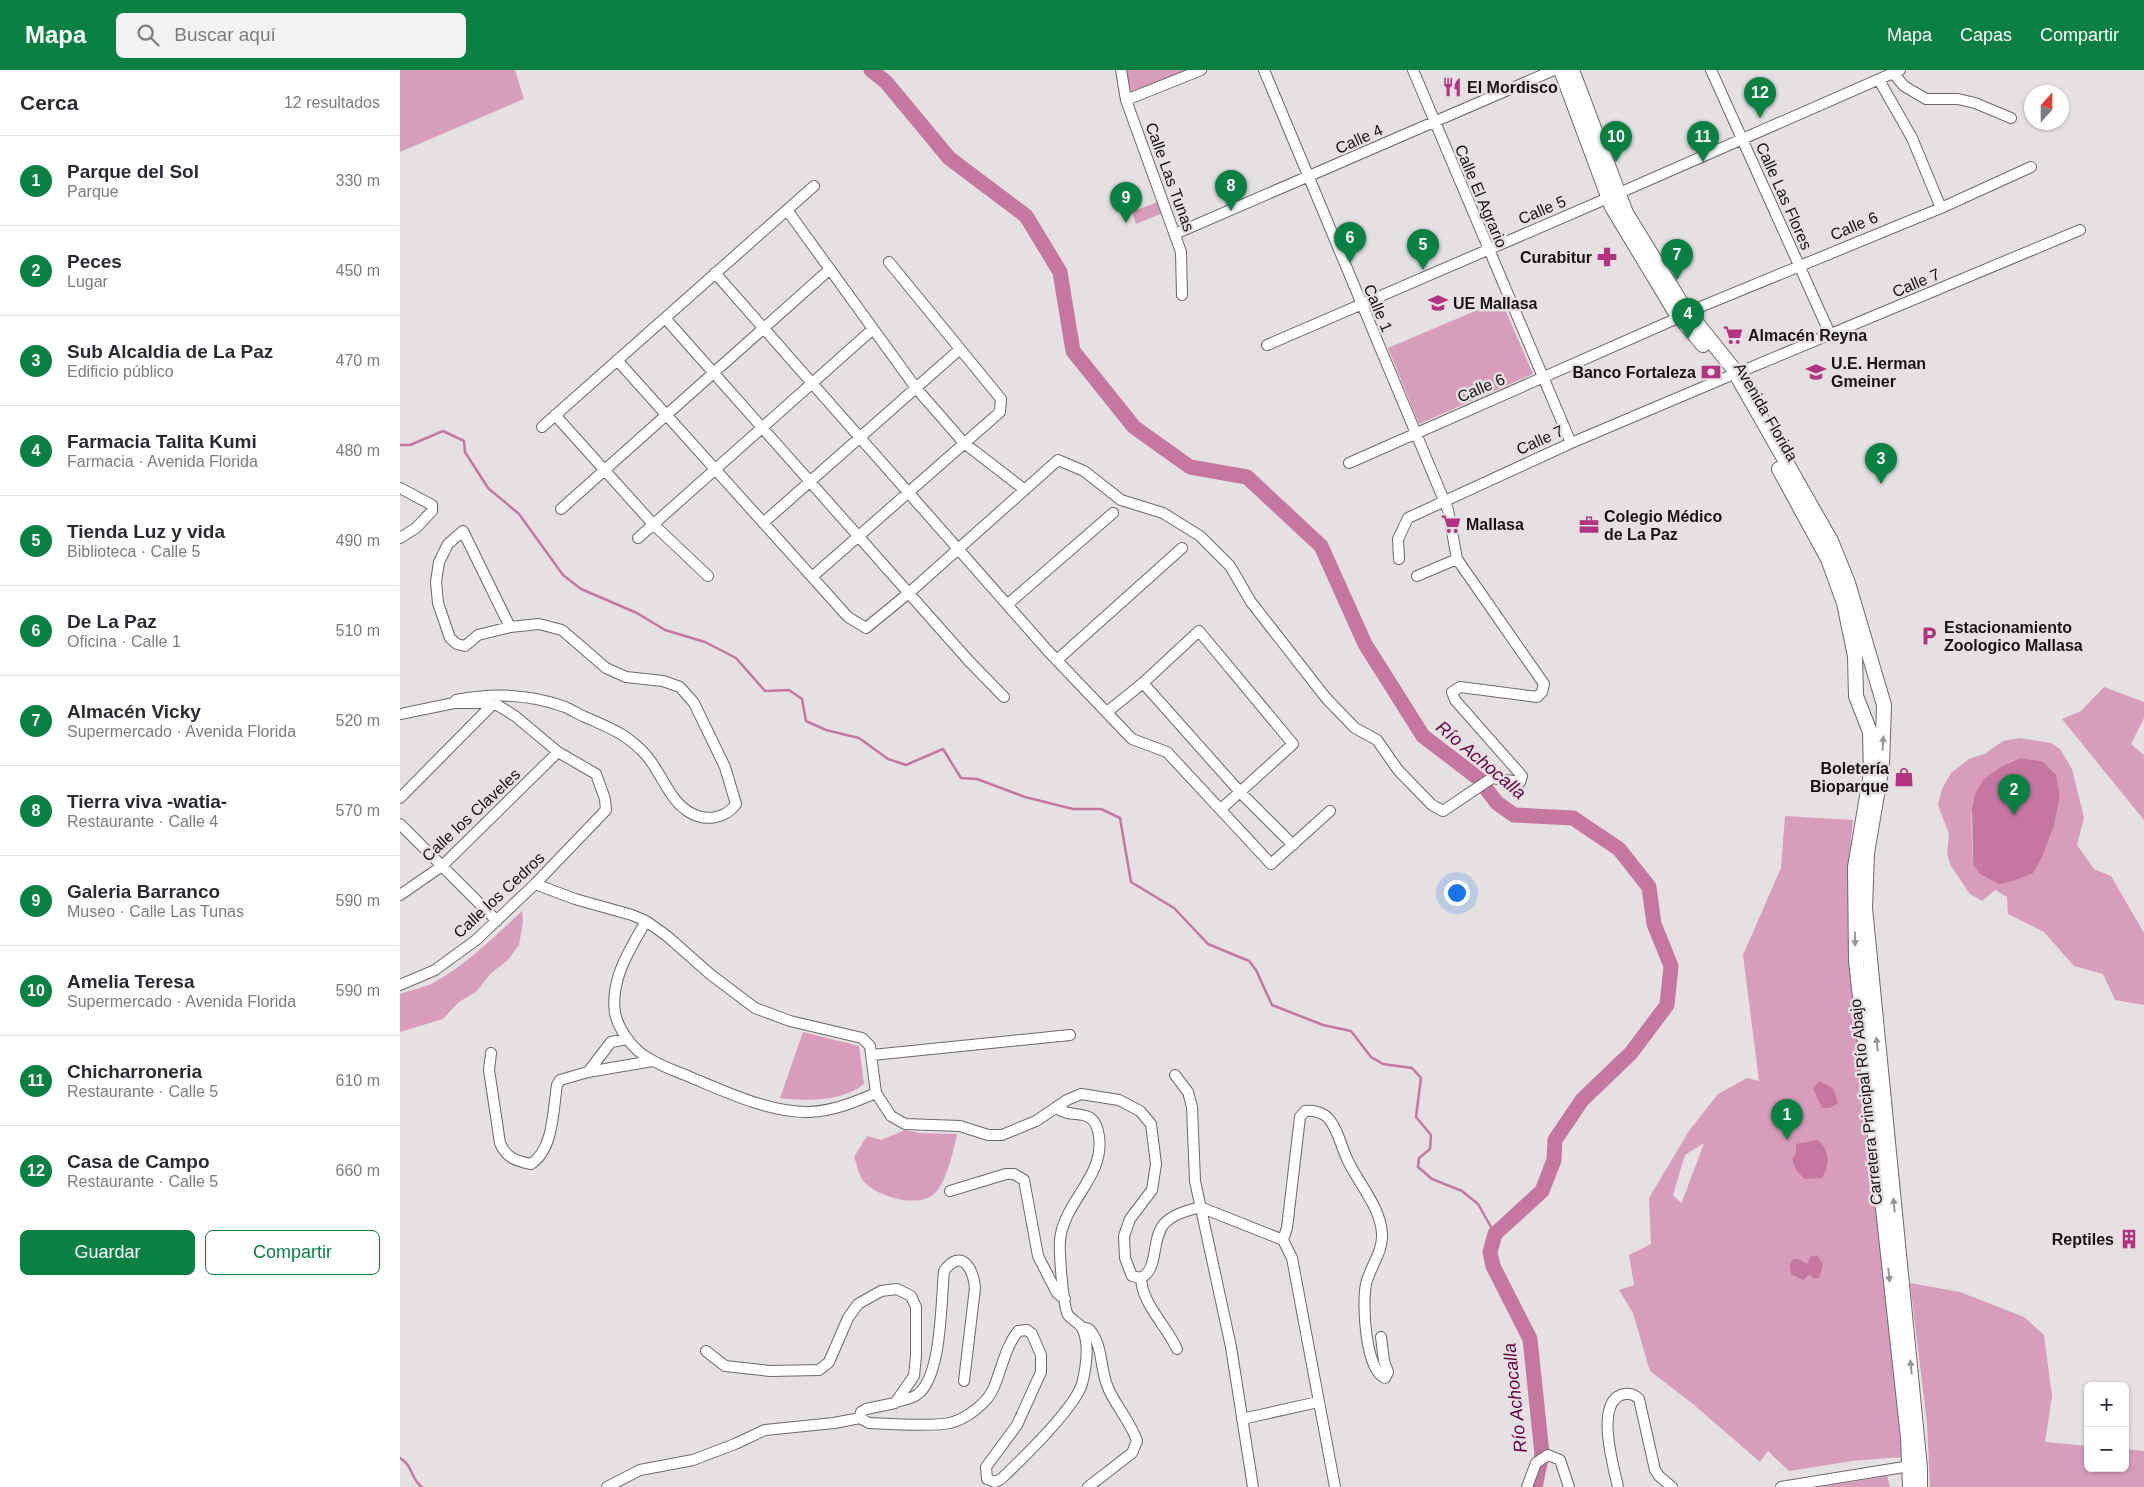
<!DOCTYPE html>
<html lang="es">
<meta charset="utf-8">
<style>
body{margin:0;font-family:Helvetica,sans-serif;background:#f2f2f3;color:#2b2b33}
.controls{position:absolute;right:15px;bottom:15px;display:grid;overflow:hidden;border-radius:8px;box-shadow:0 1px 4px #0004}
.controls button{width:45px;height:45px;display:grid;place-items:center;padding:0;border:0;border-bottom:1px solid #e1e1e2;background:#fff;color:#2b2b33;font:25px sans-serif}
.compass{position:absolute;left:1624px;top:15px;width:45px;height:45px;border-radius:50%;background:#fff;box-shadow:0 1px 4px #0004;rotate:21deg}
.you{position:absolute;left:1056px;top:822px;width:18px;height:18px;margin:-12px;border:4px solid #fff;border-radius:50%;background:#1a73e8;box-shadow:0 0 0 8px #1a73e833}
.badge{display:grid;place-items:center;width:32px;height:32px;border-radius:50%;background:#0b8043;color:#fff;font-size:16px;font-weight:700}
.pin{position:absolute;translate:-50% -41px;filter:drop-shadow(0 1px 2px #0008)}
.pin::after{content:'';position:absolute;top:26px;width:18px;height:15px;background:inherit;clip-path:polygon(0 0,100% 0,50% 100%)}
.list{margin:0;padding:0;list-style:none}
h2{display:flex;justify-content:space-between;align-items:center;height:65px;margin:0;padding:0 20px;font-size:21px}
h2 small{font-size:16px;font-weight:400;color:#7c7c81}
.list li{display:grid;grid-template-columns:32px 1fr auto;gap:15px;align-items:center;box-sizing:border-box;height:90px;padding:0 20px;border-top:1px solid #e1e1e2}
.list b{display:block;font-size:19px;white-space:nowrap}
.list p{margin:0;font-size:16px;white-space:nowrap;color:#7c7c81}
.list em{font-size:16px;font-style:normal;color:#7c7c81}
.actions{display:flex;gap:10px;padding:15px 20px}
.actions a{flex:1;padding:11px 0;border:1px solid #0b8043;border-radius:8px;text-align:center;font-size:18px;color:#0b8043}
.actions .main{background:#0b8043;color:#fff}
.icon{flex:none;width:28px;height:28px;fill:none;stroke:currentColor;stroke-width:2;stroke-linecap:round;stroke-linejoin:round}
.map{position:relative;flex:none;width:1744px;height:1417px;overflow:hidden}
header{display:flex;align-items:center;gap:30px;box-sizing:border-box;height:70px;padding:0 25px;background:#0b8043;color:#fff}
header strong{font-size:24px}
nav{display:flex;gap:28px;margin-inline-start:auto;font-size:18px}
.search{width:350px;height:45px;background:#f2f2f3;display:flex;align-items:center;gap:12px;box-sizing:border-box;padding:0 18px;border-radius:8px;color:#7c7c81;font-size:19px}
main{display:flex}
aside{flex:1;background:#fff}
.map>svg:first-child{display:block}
.green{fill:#d79dba;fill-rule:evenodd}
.water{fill:#c577a0}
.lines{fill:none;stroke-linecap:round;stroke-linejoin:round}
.stream{stroke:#c577a0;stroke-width:2.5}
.river{stroke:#c577a0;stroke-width:15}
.minor-casing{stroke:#6d686a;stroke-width:12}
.secondary-casing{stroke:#6d686a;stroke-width:16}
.minor{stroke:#fff;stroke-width:10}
.secondary{stroke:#fff;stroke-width:14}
.oneway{fill:#979696}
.labels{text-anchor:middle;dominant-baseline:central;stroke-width:5;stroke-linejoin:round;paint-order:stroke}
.poi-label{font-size:16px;font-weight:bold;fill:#171516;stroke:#e5e0e2;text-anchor:start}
.street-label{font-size:16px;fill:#171516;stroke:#e5e0e2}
.water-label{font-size:18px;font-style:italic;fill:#640043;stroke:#e5e0e2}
</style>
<header>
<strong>Mapa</strong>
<div class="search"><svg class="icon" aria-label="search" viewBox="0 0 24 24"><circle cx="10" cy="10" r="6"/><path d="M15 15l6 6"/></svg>Buscar aquí</div>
<nav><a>Mapa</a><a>Capas</a><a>Compartir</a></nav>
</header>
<main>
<aside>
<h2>Cerca<small>12 resultados</small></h2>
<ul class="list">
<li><span class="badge">1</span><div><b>Parque del Sol</b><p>Parque</p></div><em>330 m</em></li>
<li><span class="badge">2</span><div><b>Peces</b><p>Lugar</p></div><em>450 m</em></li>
<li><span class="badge">3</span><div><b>Sub Alcaldia de La Paz</b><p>Edificio público</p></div><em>470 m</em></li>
<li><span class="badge">4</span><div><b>Farmacia Talita Kumi</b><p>Farmacia · Avenida Florida</p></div><em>480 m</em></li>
<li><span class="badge">5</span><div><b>Tienda Luz y vida</b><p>Biblioteca · Calle 5</p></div><em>490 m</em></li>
<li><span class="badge">6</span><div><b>De La Paz</b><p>Oficina · Calle 1</p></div><em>510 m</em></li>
<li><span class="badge">7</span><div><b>Almacén Vicky</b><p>Supermercado · Avenida Florida</p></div><em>520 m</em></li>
<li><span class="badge">8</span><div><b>Tierra viva -watia-</b><p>Restaurante · Calle 4</p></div><em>570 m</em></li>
<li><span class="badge">9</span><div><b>Galeria Barranco</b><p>Museo · Calle Las Tunas</p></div><em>590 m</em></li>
<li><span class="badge">10</span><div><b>Amelia Teresa</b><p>Supermercado · Avenida Florida</p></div><em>590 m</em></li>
<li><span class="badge">11</span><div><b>Chicharroneria</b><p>Restaurante · Calle 5</p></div><em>610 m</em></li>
<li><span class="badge">12</span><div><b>Casa de Campo</b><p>Restaurante · Calle 5</p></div><em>660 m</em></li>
</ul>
<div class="actions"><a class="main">Guardar</a><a>Compartir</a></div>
</aside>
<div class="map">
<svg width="1744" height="1417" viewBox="0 0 1744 1417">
<rect width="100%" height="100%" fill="#e5e0e2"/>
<path class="green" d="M0,0H115L124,29L0,82Z
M726,0H788L733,22L729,19Z
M758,132L763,143L736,154L732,142Z
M1101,230L1133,304L1019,354L988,278Z
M1704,617L1744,632V648L1731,674L1744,685V750L1662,649L1681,641Z
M1620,668L1651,673L1660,679L1672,699L1684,748L1677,775L1694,799L1711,806L1744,863V935L1715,930L1703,904L1674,896L1644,862L1608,844L1607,827L1595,820L1582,831L1570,824L1551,796L1547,784L1549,764L1538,735L1542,719L1551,703L1569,689L1584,684L1603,671ZM1618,688L1642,691L1660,727L1654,756L1644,783L1573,794C1571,738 1563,717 1618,688Z
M1385,746L1453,750L1448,799V856L1459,974L1493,1265L1502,1387L1452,1391L1389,1401L1368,1381L1360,1392L1293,1334L1250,1301L1233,1243L1219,1220L1234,1215L1229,1185L1251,1174L1249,1128L1289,1061L1318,1024L1347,1008L1359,1011L1343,885L1381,798ZM1304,1073L1282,1132L1281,1133L1273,1125L1285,1085Z
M122,841L123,852L119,875L108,890L90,904L77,921L59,932L43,949L0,962V924C11,920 23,918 33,913C66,895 95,866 122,841Z
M403,962L459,976L464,1014C442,1032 406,1031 380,1028Z
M505,1060L520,1063L557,1064C554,1079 546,1114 534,1124C518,1139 473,1126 462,1109C458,1103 457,1094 454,1087L467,1066L481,1070Z
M1510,1213L1560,1222L1624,1247L1644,1265L1652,1326L1645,1372L1688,1376V1398H1725V1379L1744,1381V1417H1530L1527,1353Z
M1487,1406L1490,1417H1420Z"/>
<path class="water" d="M1619,688L1642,691L1656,705L1660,727L1654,756L1644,783L1633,803L1613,811L1599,814L1580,804L1573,794L1572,739L1575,724L1584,709L1599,698Z
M1419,1011L1433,1018L1438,1033L1429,1038H1422L1413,1019Z
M1418,1070C1430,1082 1430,1093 1422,1108L1405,1109L1396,1100L1392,1089L1396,1084V1074Z
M1417,1185L1423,1194L1419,1208H1413L1410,1204L1403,1210L1391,1204L1390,1194L1393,1189H1398L1407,1194L1410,1187Z"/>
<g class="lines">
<path class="stream" d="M0,375H10L43,361L64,371L65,382L88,418L119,444L163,505L181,519L237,543L265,560L305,572L336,588L365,621L389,620L402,629L406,651L426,660L459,668L488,689L506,695L543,679L561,708L577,709L625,727L673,739H701L720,748L731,812L774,838L808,874L849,891L856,900L872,935L923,955L951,961L971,987L983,994L1012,998L1021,1008L1016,1047L1031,1065L1030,1079L1019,1088L1018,1097L1032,1109L1062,1121L1078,1134L1095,1164
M0,1388C13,1395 11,1410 22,1417"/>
<path class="river" d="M471,0L486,12L549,88L626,146L660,202L673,281L734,357L790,397L847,407L921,476L965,574L1023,666L1078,708L1097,733L1114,745L1173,748L1219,779L1249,817L1254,854L1271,896L1267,935L1231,983L1182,1030L1155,1070L1154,1090L1142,1121L1095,1164L1090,1182L1093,1196L1130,1269L1142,1384L1135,1417"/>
<defs>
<path id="minor" d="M721,0L726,30L781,182L782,225
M1013,0L1171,373
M1311,0L1430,264
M1493,3L1504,16L1526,29H1558L1575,33L1611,48
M1479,10L1512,68L1541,138
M726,30L801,0
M1217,124L1500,0
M387,140L516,318L564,373L625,420
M775,164L1154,0
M315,203L648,581L732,669L767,682L871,794L930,741
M1288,242L1541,138L1631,97
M265,248L568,590L604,627
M867,275L1208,128
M217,290L448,547L466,558L510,522L658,390L684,401L721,430L763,443L800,466L830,496L851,532L926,628L955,658L977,670L998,700L1032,735L1043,741L1092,708L1120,712L1122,706L1055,630L1052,622L1060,617L1137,627L1142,622L1144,614L1057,489L1048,440L864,0
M1335,304L1680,160
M155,345L253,454L308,506
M142,357L414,116
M949,393L1280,247
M0,418L32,435V441L16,458L0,468
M161,439L430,199
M363,453L560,279
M238,468L473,259
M999,489L998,469L1008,448L1171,373L1327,307
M1017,506L1057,489
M412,507L600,342L601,329L489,192
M608,534L713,443
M657,590L782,478
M743,613L840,722L893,775
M54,633L56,630C92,623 130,624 165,637C172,640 178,644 185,647C210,658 227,664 246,685C261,702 269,730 289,742C305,752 325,749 336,734L325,697L294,633L280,617L263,611L226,607L206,598L162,560L139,554L110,557L63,461L48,474L39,492L36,512L38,533L50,568L57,574L65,576L78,565L110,557
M707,642L743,613L799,561L893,674L821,739
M0,644L54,633H94L115,646L158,682L196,704L205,729L206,740L135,814L76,870L35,900L0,915
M0,728L94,633
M0,754L97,851
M135,814L175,829L232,845L246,851L267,866L310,904L355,938L390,951L462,968L470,976L476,1023L491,1046L505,1054L560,1056L588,1065H602L636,1051L667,1030L681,1024L719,1030L740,1041L751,1054L756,1094L752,1120L730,1149L724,1166L725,1188L732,1206L741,1208C759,1199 751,1169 764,1154C773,1144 787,1141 800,1137L883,1170L892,1188L935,1417
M0,825L42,796L158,682
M246,851C230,879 210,909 215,943C218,958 230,975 242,984C257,995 273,1000 290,1007C326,1022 370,1043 410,1042C433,1041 455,1032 476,1023
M91,983L89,1000L100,1073C106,1088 116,1091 131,1094C154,1079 153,1039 157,1015L160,1010L188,1002L211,972L227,969
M472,985L670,965
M188,1002L252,991
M775,1005L788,1022L792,1037L795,1111L831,1277L853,1417
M550,1121L606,1104H614L624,1110L638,1186L657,1223L665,1229
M883,1170L887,1158L900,1047L905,1041C912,1040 922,1042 927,1047C938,1058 941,1077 948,1091C959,1114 981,1138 982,1164C983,1182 970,1197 966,1214C962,1233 965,1300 985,1308L988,1302L984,1291L981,1267
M741,1208C742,1234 766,1255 777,1279
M682,1257L689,1259C703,1275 700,1297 707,1315C713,1333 730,1350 737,1371L732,1383L688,1417
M306,1281L325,1296L370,1301L419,1300L429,1292L448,1248L458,1234L481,1221L497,1219L511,1226L516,1237V1285L514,1306L495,1333L466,1339L461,1342L460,1348L469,1353C490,1354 531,1357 550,1353C566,1349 588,1333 594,1317C602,1298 605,1278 618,1261L627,1260L632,1264L641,1285V1302L617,1355L586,1397L587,1409L595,1412L601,1409C621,1390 674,1339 682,1314C686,1298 690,1274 682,1258C679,1253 672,1250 668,1245C663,1236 659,1182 660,1170C664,1131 705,1107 699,1066C694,1034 673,1051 657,1038
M496,1332C502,1330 512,1329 518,1324C542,1306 541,1230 544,1201C562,1177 573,1199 575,1218L564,1311
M842,1349L918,1332
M207,1417L240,1400L293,1390L335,1374L365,1360L434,1353L460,1348
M1127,1417L1136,1393L1148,1385L1160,1390L1169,1417
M1218,1417C1214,1398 1193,1329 1225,1324C1231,1323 1235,1325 1239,1329L1255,1400L1259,1406L1272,1417
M1381,1417L1510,1396"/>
<path id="secondary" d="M1161,0L1212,137L1274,240L1303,275
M1172,0L1226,143L1283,236L1332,297L1431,471L1448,513L1484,635L1482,695L1467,783L1465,838L1520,1398V1417
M1379,399L1428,489L1444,533L1455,586L1456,626L1470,662L1471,703L1455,797L1456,891L1508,1368L1510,1417"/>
</defs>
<use href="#minor" class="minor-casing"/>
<use href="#secondary" class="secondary-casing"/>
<use href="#minor" class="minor"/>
<use href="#secondary" class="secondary"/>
</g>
<defs><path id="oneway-solid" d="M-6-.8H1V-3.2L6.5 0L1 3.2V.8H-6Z" transform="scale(1.25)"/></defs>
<g class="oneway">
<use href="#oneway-solid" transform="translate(1483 673) rotate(-87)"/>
<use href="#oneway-solid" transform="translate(1455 869) rotate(89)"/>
<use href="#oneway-solid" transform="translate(1477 974) rotate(-96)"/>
<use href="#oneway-solid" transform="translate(1494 1135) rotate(-96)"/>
<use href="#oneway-solid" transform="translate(1489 1205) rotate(84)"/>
<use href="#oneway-solid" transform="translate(1511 1297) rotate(-95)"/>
</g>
<defs>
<symbol id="restaurant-bare" viewBox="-9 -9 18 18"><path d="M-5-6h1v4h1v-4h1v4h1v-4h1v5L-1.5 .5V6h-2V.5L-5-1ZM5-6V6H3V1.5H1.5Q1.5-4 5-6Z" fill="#b23380" stroke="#e5e0e2" stroke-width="2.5" paint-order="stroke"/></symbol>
<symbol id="pharmacy-bare" viewBox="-9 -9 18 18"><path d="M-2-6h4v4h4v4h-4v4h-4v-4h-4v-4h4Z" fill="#b23380" stroke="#e5e0e2" stroke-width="2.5" paint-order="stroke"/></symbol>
<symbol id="school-bare" viewBox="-9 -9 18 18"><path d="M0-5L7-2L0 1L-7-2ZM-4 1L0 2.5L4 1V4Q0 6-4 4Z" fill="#b23380" stroke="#e5e0e2" stroke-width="2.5" paint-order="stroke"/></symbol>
<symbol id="supermarket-bare" viewBox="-9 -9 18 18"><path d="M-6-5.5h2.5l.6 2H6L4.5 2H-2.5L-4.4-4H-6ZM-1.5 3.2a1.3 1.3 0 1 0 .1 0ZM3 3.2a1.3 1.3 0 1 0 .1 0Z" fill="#b23380" stroke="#e5e0e2" stroke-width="2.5" paint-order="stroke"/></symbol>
<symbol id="bank-bare" viewBox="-9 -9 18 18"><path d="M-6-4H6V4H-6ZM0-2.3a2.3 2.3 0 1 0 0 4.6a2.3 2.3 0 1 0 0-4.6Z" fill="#b23380" stroke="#e5e0e2" stroke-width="2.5" paint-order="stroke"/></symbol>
<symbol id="office-bare" viewBox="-9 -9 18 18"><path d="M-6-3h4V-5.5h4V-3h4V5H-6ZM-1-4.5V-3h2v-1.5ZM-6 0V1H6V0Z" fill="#b23380" stroke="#e5e0e2" stroke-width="2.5" paint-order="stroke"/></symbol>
<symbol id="parking-bare" viewBox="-9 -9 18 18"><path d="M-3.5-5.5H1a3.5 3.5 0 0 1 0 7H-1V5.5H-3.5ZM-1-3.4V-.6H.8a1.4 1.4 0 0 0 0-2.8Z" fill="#b23380" stroke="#e5e0e2" stroke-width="2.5" paint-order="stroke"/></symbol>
<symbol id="shop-bare" viewBox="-9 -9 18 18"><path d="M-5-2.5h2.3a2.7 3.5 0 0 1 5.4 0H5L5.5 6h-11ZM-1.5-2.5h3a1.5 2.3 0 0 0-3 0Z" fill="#b23380" stroke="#e5e0e2" stroke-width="2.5" paint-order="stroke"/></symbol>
<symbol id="building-bare" viewBox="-9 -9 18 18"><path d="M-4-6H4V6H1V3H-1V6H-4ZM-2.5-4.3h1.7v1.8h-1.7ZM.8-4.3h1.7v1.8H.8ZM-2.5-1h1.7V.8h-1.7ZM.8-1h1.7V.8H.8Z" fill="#b23380" stroke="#e5e0e2" stroke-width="2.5" paint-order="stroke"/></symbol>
</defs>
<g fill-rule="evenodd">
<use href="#restaurant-bare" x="1038" y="3" width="28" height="28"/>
<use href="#pharmacy-bare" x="1193" y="173" width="28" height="28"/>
<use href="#school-bare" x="1024" y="219" width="28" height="28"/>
<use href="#supermarket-bare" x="1319" y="251" width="28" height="28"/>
<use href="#bank-bare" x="1297" y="288" width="28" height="28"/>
<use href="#school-bare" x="1402" y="288" width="28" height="28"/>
<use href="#supermarket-bare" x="1037" y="440" width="28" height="28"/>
<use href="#office-bare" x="1175" y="441" width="28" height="28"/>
<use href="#parking-bare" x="1515" y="552" width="28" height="28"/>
<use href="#shop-bare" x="1490" y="693" width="28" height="28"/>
<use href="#building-bare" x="1715" y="1155" width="28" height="28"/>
</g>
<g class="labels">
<g class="poi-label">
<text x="1067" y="17">El Mordisco</text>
<text x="1192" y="187" text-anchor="end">Curabitur</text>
<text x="1053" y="233">UE Mallasa</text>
<text x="1348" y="265">Almacén Reyna</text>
<text x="1431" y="293">U.E. Herman<tspan x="1431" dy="18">Gmeiner</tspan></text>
<text x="1296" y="302" text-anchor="end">Banco Fortaleza</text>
<text x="1204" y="446">Colegio Médico<tspan x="1204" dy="18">de La Paz</tspan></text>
<text x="1066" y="454">Mallasa</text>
<text x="1544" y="557">Estacionamiento<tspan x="1544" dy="18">Zoologico Mallasa</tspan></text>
<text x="1489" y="698" text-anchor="end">Boletería<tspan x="1489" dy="18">Bioparque</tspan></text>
<text x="1714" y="1169" text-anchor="end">Reptiles</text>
</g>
<g class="street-label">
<text transform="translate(959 69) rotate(-24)">Calle 4</text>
<text transform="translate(770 107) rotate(70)">Calle Las Tunas</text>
<text transform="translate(1081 126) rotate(67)">Calle El Agrario</text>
<text transform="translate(1384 126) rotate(66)">Calle Las Flores</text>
<text transform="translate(1142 140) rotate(-23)">Calle 5</text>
<text transform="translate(1454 156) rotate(-23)">Calle 6</text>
<text transform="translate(1516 213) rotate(-23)">Calle 7</text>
<text transform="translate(978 238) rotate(67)">Calle 1</text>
<text transform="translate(1081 318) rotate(-23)">Calle 6</text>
<text transform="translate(1366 342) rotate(60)">Avenida Florida</text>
<text transform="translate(1140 370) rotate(-24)">Calle 7</text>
<text transform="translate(71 745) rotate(-43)">Calle los Claveles</text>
<text transform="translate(99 825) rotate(-43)">Calle los Cedros</text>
<text transform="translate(1466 1032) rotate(-96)">Carretera Principal Río Abajo</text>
</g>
<g class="water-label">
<text transform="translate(1081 690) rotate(40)">Río Achocalla</text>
<text transform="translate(1115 1328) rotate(-96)">Río Achocalla</text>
</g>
</g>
</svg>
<div class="controls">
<button>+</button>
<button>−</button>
</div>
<svg class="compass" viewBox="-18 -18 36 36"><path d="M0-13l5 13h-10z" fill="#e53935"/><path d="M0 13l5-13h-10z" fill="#7c7c81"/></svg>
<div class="you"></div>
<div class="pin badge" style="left:1387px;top:1070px">1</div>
<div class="pin badge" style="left:1614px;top:745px">2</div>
<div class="pin badge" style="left:1481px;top:414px">3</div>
<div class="pin badge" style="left:1288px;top:269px">4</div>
<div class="pin badge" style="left:1023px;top:200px">5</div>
<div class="pin badge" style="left:950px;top:193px">6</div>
<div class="pin badge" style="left:1277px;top:210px">7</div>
<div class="pin badge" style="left:831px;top:141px">8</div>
<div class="pin badge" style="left:726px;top:153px">9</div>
<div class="pin badge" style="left:1216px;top:92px">10</div>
<div class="pin badge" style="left:1303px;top:92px">11</div>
<div class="pin badge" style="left:1360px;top:48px">12</div>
</div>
</main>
